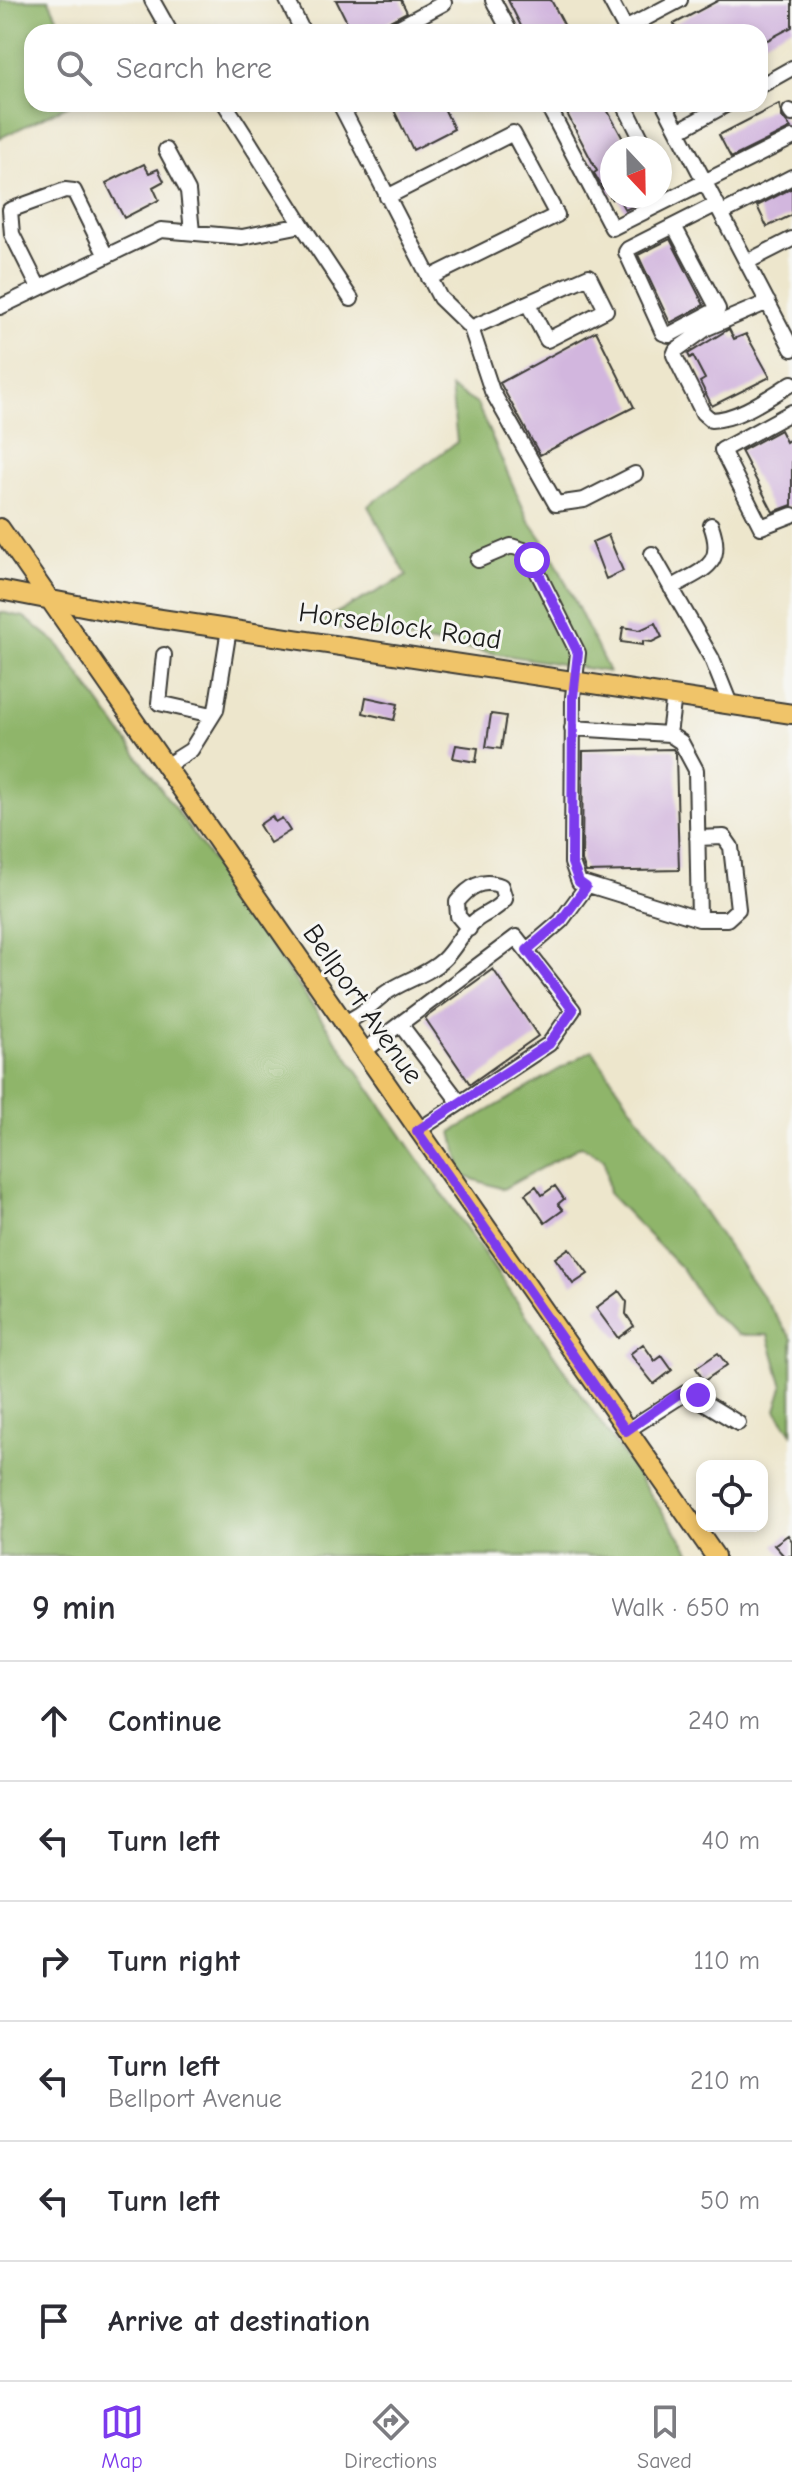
<!DOCTYPE html>
<meta charset="utf-8">
<style>
body{margin:0;font-family:"Comic Neue",sans-serif;background:#f2f2f3;color:#2b2b33}
.controls{position:absolute;right:24px;bottom:24px;display:grid;overflow:hidden;border-radius:16px;box-shadow:0 4px 12px #0003}
.controls button{width:72px;height:72px;display:grid;place-items:center;padding:0;border:0;border-bottom:2px solid #e1e1e2;background:#fff;color:#2b2b33;font:40px sans-serif}
.compass{position:absolute;left:600px;top:136px;width:72px;height:72px;border-radius:50%;background:#fff;box-shadow:0 4px 12px #0003;rotate:158deg}
.stop{position:absolute;width:24px;height:24px;margin:-18px;border:6px solid #7c3aed;border-radius:50%;background:#fff}
.stop.end{background:#7c3aed;border-color:#fff;box-shadow:0 2px 8px #0008}
.list{margin:0;padding:0;list-style:none}
h2{display:flex;justify-content:space-between;align-items:center;height:104px;margin:0;padding:0 32px;font-size:34px}
h2 small{font-size:26px;font-weight:400;color:#7c7c81}
.list li{display:grid;grid-template-columns:52px 1fr auto;gap:24px;align-items:center;box-sizing:border-box;height:120px;padding:0 32px;border-top:2px solid #e1e1e2}
.list b{display:block;font-size:30px;white-space:nowrap}
.list p{margin:0;font-size:26px;white-space:nowrap;color:#7c7c81}
.list em{font-size:26px;font-style:normal;color:#7c7c81}
.icon{flex:none;width:44px;height:44px;fill:none;stroke:currentColor;stroke-width:2;stroke-linecap:round;stroke-linejoin:round}
.map{position:relative;flex:none;width:792px;height:1556px;overflow:hidden}
.search{position:absolute;background:#fff;box-shadow:0 4px 12px #0003;left:24px;right:24px;top:24px;height:88px;display:flex;align-items:center;gap:20px;box-sizing:border-box;padding:0 28px;border-radius:24px;color:#7c7c81;font-size:30px}
.sheet{height:824px;background:#fff}
nav{display:flex;justify-content:space-around;align-items:center;box-sizing:border-box;height:112px;border-top:2px solid #e1e1e2;background:#fff;font-size:22px;color:#7c7c81}
nav a{display:grid;justify-items:center;gap:4px}
nav .on{color:#7c3aed}
.map>svg:first-child{display:block}
.forest{fill:#8fb56b;stroke:#566844;stroke-width:2}
.building{fill:#d2b6de}
.lines{fill:none;stroke-linecap:round;stroke-linejoin:round}
.minor-casing{stroke:#3b3a36;stroke-width:18}
.major-casing{stroke:#3b3a36;stroke-width:22}
.minor{stroke:#fff;stroke-width:14}
.major{stroke:#f0c469;stroke-width:18}
.route{stroke:#7c3aed;stroke-width:10}
.labels{text-anchor:middle;dominant-baseline:central;stroke-width:6;stroke-linejoin:round;paint-order:stroke}
.street-label{font-size:28px;fill:#1c1c1c;stroke:#f6f6f2}
</style>
<div class="map">
<svg width="792" height="1556" viewBox="0 0 792 1556">
<rect width="100%" height="100%" fill="#f6f6f2"/>
<filter id="ink" filterUnits="userSpaceOnUse"><feTurbulence type="fractalNoise" baseFrequency=".0125" numOctaves="2"/><feDisplacementMap in="SourceGraphic" scale="16" xChannelSelector="R" yChannelSelector="G"/><feConvolveMatrix kernelMatrix="1 2 1 2 8 2 1 2 1" color-interpolation-filters="sRGB"/></filter>
<filter id="wash" filterUnits="userSpaceOnUse"><feTurbulence type="fractalNoise" baseFrequency=".006" numOctaves="4" result="noise"/><feDisplacementMap in="SourceGraphic" scale="32" xChannelSelector="R" yChannelSelector="G"/><feGaussianBlur stdDeviation="1.8" result="paint"/><feColorMatrix in="noise" values="0 0 0 0 0 0 0 0 0 0 0 0 0 0 0 0 0 1.4 0 .05"/><feComposite in="paint" operator="in"/></filter>
<g filter="url(#wash)">
<rect width="100%" height="100%" fill="#ede6cc"/>
<path class="forest" d="M0,0H49L64,32H32V104H71L0,138Z
M451,388L477,404L528,519L550,550L609,672L315,624L407,576L368,506L457,442Z
M0,612L24,617L57,643L211,859L693,1556H0Z
M592,1050L792,1339V1433L776,1410L783,1387L768,1335H739L711,1313L682,1269L609,1194L604,1159L581,1146L503,1189L463,1176L452,1132Z"/>
<g id="blocks">
<path class="building" d="M336,0H401L407,12L369,32H352Z
M508,0H551L568,32H524Z
M719,0H792V27L760,44V32H679L674,24Z
M391,104H442L454,129L413,150Z
M562,104H604L628,148H612V200L605,187L603,189L594,173L597,171Z
M779,104L782,117L791,128L731,158L719,135Z
M144,164L149,173L158,169L164,181L153,187L159,200L124,218L106,183Z
M792,188V215L767,227L757,206Z
M617,196H654L625,210Z
M670,239L704,305L670,323L638,255Z
M729,329L734,339L746,334L770,377L712,406L700,382L705,379L693,356L690,358L688,354Z
M596,331L634,407L540,455L500,383Z
M780,430L786,442L792,438V505L773,512L741,451Z
M608,535L623,571L606,579L592,542Z
M655,623L662,637L652,642L643,641V645L621,642L623,627L640,630Z
M366,697L398,704L394,720L363,713Z
M491,714L506,716L501,749L486,747Z
M456,745L478,748L476,762L453,758Z
M673,749L676,754L679,870L586,872L582,861L583,751Z
M272,816L275,822L282,818L290,831L270,843L259,825Z
M493,969L538,1036L470,1084L425,1018Z
M536,1186L542,1195L555,1186L564,1199L558,1204L563,1210L545,1223L525,1194Z
M569,1248L588,1274L573,1284L555,1258Z
M619,1291L627,1302L626,1314L634,1326L618,1338L596,1308Z
M643,1344L655,1361L662,1356L672,1370L654,1384L630,1354Z
M718,1353L727,1365L704,1381L696,1368Z
M788,1535L792,1541V1556H784L774,1545Z"/>
</g>
</g>
<g filter="url(#ink)">
<use href="#blocks" fill-opacity="0" stroke="#3b3a36" stroke-width="2"/>
<g class="lines">
<defs>
<path id="minor" d="M152,0L170,32
M287,0L303,32
M493,0L510,32
M610,0L627,32
M625,29L680,0
M390,32L444,3L442,0
M760,86L792,68
M340,104L440,298L471,328
M547,104L612,228L792,138
M624,104L642,140
M664,104L792,349
M790,111L792,114
M678,131L727,104
M166,150L188,191L192,232
M387,197L513,133L557,215L429,278
M722,213L792,177
M302,225L351,299
M674,226L718,309L669,335L663,333L626,252L628,249L717,204
M747,262L792,239
M39,288L12,234L10,210L65,190L74,191L106,256
M768,302L707,328L676,350L674,355L703,413L711,420C738,420 769,397 792,383
M0,307L161,230L242,237L302,225L225,104
M471,328L492,391L556,504L584,500L635,474
M471,328L589,276L606,310L547,340L528,304
M792,412L722,450L761,527L792,515
M652,554L712,659L730,704
M478,560L511,546L527,551L578,653L573,697L572,863L579,882L699,919
M671,588C702,569 726,567 711,525
M164,655L159,703L212,715
M674,695L669,734L681,742L696,770L699,919H727L738,909L731,847L724,837L697,838
M572,728L669,734
M164,767L191,750L216,710L229,629
M527,950L561,921L586,887
M342,1024C362,1015 367,1008 383,995C401,981 426,976 443,960C455,949 462,931 475,921C486,912 496,911 505,899L501,886C482,878 469,887 457,902L458,916L469,929
M400,1024L516,937L573,1010L549,1044L460,1103
M363,1052L400,1024L460,1103L417,1131
M626,1431L687,1392L738,1423"/>
<path id="major" d="M0,528L715,1556
M0,590L108,611L792,714"/>
</defs>
<use href="#minor" class="minor-casing"/>
<use href="#major" class="major-casing"/>
<use href="#minor" class="minor"/>
<use href="#major" class="major"/>
</g>
</g>
<g class="lines" filter="url(#ink)">
<path class="route" d="M532,560L578,653L573,697L572,863L579,882L586,887L561,921L527,950L573,1010L549,1044L417,1131L626,1431L677,1395L687,1392L698,1395"/>
</g>
<g class="labels">
<g class="street-label">
<text transform="translate(400 626) rotate(8)">Horseblock Road</text>
<text transform="translate(363 1004) rotate(55)">Bellport Avenue</text>
</g>
</g>
</svg>
<div class="controls">
<button><svg class="icon" aria-label="locate" viewBox="0 0 24 24"><circle cx="12" cy="12" r="6"/><path d="M12 2v4M12 18v4M2 12h4M18 12h4"/></svg></button>
</div>
<svg class="compass" viewBox="-18 -18 36 36"><path d="M0-13l5 13h-10z" fill="#e53935"/><path d="M0 13l5-13h-10z" fill="#7c7c81"/></svg>
<div class="stop" style="left:532px;top:560px"></div>
<div class="stop end" style="left:698px;top:1395px"></div>
<div class="search"><svg class="icon" aria-label="search" viewBox="0 0 24 24"><circle cx="10" cy="10" r="6"/><path d="M15 15l6 6"/></svg>Search here</div>
</div>
<section class="sheet">
<h2>9 min<small>Walk · 650 m</small></h2>
<ul class="list">
<li><svg class="icon" aria-label="ahead" viewBox="0 0 24 24"><path d="M12 20V5M6 11l6-6 6 6"/></svg><div><b>Continue</b></div><em>240 m</em></li>
<li><svg class="icon" aria-label="left" viewBox="0 0 24 24"><path d="M17 20v-9H6M10 6l-5 5 5 5"/></svg><div><b>Turn left</b></div><em>40 m</em></li>
<li><svg class="icon" aria-label="right" viewBox="0 0 24 24"><path d="M7 20v-9h11M14 6l5 5-5 5"/></svg><div><b>Turn right</b></div><em>110 m</em></li>
<li><svg class="icon" aria-label="left" viewBox="0 0 24 24"><path d="M17 20v-9H6M10 6l-5 5 5 5"/></svg><div><b>Turn left</b><p>Bellport Avenue</p></div><em>210 m</em></li>
<li><svg class="icon" aria-label="left" viewBox="0 0 24 24"><path d="M17 20v-9H6M10 6l-5 5 5 5"/></svg><div><b>Turn left</b></div><em>50 m</em></li>
<li><svg class="icon" aria-label="arrive" viewBox="0 0 24 24"><path d="M6 21V4h12l-3 4 3 4H6"/></svg><div><b>Arrive at destination</b></div></li>
</ul>
</section>
<nav>
<a class="on"><svg class="icon" aria-label="map" viewBox="0 0 24 24"><path d="M3 6l6-2 6 2 6-2v14l-6 2-6-2-6 2zM9 4v14M15 6v14"/></svg>Map</a>
<a><svg class="icon" aria-label="directions" viewBox="0 0 24 24"><path d="M12 3l9 9-9 9-9-9zM9 14v-3h6M13 9l2 2-2 2"/></svg>Directions</a>
<a><svg class="icon" aria-label="saved" viewBox="0 0 24 24"><path d="M7 4h10v16l-5-4-5 4z"/></svg>Saved</a>
</nav>
